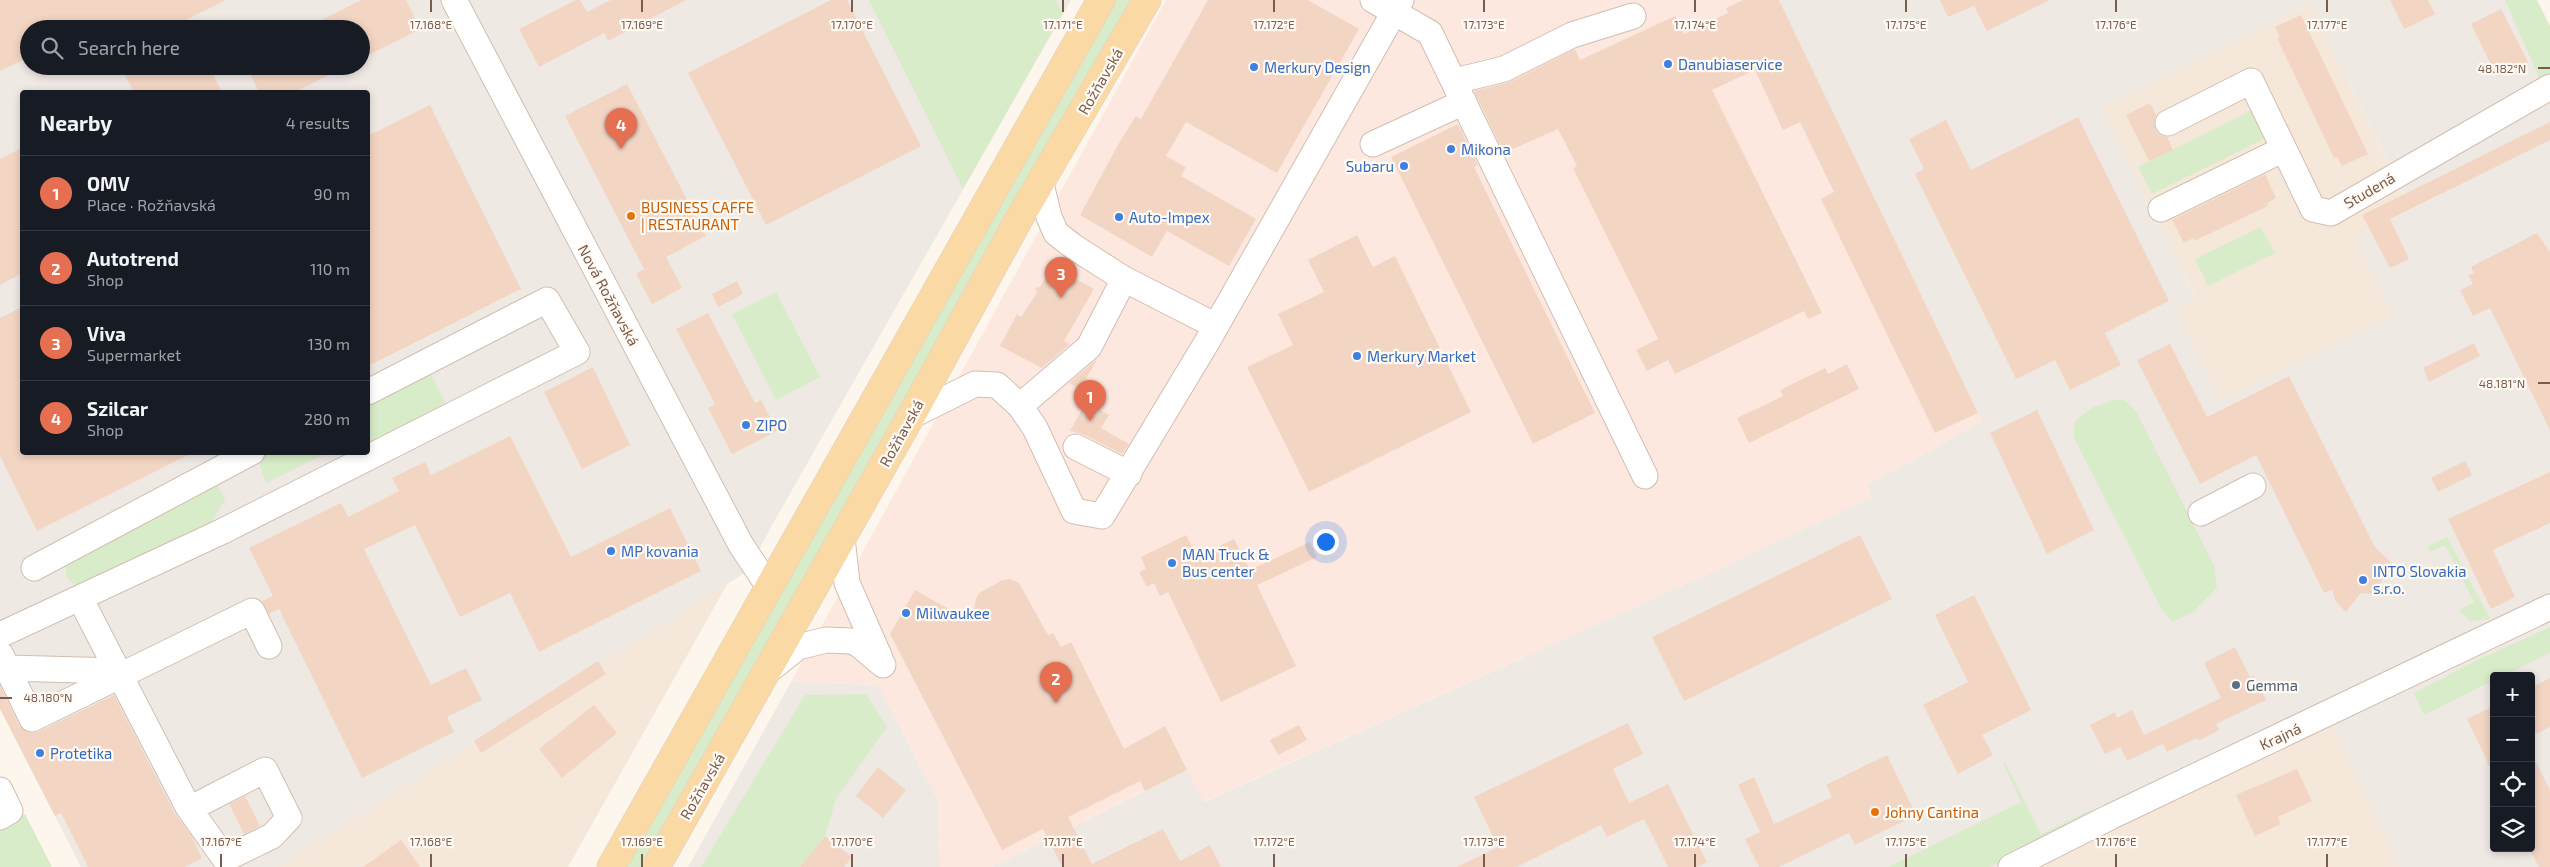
<!DOCTYPE html>
<meta charset="utf-8">
<style>
body{margin:0;font-family:"Exo 2",sans-serif;background:#242831;color:#f1f3f6}
.controls{position:absolute;right:15px;bottom:15px;display:grid;overflow:hidden;border-radius:5px;box-shadow:0 2px 8px #0003}
.controls button{width:45px;height:45px;display:grid;place-items:center;padding:0;border:0;border-bottom:1px solid #363941;background:#171b24;color:#f1f3f6;font:25px sans-serif}
.you{position:absolute;left:1325px;top:541px;width:18px;height:18px;margin:-12px;border:4px solid #fff;border-radius:50%;background:#1a73e8;box-shadow:0 0 0 8px #1a73e833}
.badge{display:grid;place-items:center;width:32px;height:32px;border-radius:50%;background:#e76f51;color:#fff;font-size:16px;font-weight:700}
.pin{position:absolute;translate:-50% -41px;filter:drop-shadow(0 1px 2px #0008)}
.pin::after{content:'';position:absolute;top:26px;width:18px;height:15px;background:inherit;clip-path:polygon(0 0,100% 0,50% 100%)}
.list{margin:0;padding:0;list-style:none}
h2{display:flex;justify-content:space-between;align-items:center;height:65px;margin:0;padding:0 20px;font-size:21px}
h2 small{font-size:16px;font-weight:400;color:#9ea1a6}
.list li{display:grid;grid-template-columns:32px 1fr auto;gap:15px;align-items:center;box-sizing:border-box;height:75px;padding:0 20px;border-top:1px solid #363941}
.list b{display:block;font-size:19px;white-space:nowrap}
.list p{margin:0;font-size:16px;white-space:nowrap;color:#9ea1a6}
.list em{font-size:16px;font-style:normal;color:#9ea1a6}
.icon{flex:none;width:28px;height:28px;fill:none;stroke:currentColor;stroke-width:2;stroke-linecap:round;stroke-linejoin:round}
.map{position:relative;flex:none;width:2550px;height:867px;overflow:hidden}
.search{position:absolute;background:#171b24;box-shadow:0 2px 8px #0003;left:20px;top:20px;width:350px;height:55px;display:flex;align-items:center;gap:12px;box-sizing:border-box;padding:0 18px;border-radius:28px;color:#9ea1a6;font-size:19px}
.panel{position:absolute;background:#171b24;box-shadow:0 2px 8px #0003;left:20px;top:90px;width:350px;height:365px;border-radius:5px}
.map>svg:first-child{display:block}
.residential{fill:#f5e8da}
.commercial{fill:#fde8e0}
.industrial{fill:#efe9e4;fill-rule:evenodd}
.green{fill:#d8ecc9}
.building{fill:#f3d5c3}
.lines{fill:none;stroke-linecap:round;stroke-linejoin:round}
.minor-casing{stroke:#d1beb0;stroke-width:27}
.major-casing{stroke:#dad1cd;stroke-width:29}
.minor{stroke:#fff;stroke-width:25}
.major{stroke:#fbd9a5;stroke-width:28}
.ticks{fill:none;stroke:#7a5c4d;stroke-width:2}
.shop-dot{fill:#3f7fe0;stroke:#fffaf3;stroke-width:2}
.food-dot{fill:#e8710a;stroke:#fffaf3;stroke-width:2}
.service-dot{fill:#5c6f8a;stroke:#fffaf3;stroke-width:2}
.labels{text-anchor:middle;dominant-baseline:central;stroke-width:4.5;stroke-linejoin:round;paint-order:stroke}
.shop-label{font-size:15px;fill:#366cbe;stroke:#fffaf3;text-anchor:start}
.street-label{font-size:15px;fill:#7a5c4d;stroke:#fffaf3}
.food-label{font-size:15px;fill:#c56008;stroke:#fffaf3;text-anchor:start}
.service-label{font-size:15px;fill:#4e5e75;stroke:#fffaf3;text-anchor:start}
.ticks-label{font-size:12px;text-anchor:middle;fill:#7a5c4d;stroke:#fffaf3;stroke-width:4.5;stroke-linejoin:round;paint-order:stroke}
</style>
<div class="map">
<svg width="2550" height="867" viewBox="0 0 2550 867">
<rect width="100%" height="100%" fill="#fdf6ec"/>
<path class="residential" d="M2311,3L2411,211L2355,238L2394,316L2221,401L2175,310L2196,299L2101,108Z
M729,581L568,867H276L280,864Z
M2331,720L2399,867H2038Z"/>
<path class="commercial" d="M1166,0H1779L1982,422L1867,485L1872,497L1704,576L1203,802L1186,770L992,867H940L938,801L878,685L791,682Z"/>
<path class="industrial" d="M0,0H1071L771,527L748,571L276,867H81L0,708ZM29,29H361V66H29ZM22,92H368V452H22Z
M1779,0H2523L2550,69V867H2399L2331,720L2038,867H992L1187,770L1204,802L1704,576L1872,497L1867,485L1982,422ZM2311,3L2411,210L2355,238L2394,316L2221,401L2175,310L2196,300L2102,108ZM2494,676H2531V848H2494Z
M791,682L878,685L938,801L940,867H688Z"/>
<path class="green" d="M869,0H1056L1063,13L963,189Z
M1111,0H1135L644,867H622Z
M2505,0H2537L2550,26V73L2540,80Z
M2252,110L2266,138L2152,194L2138,167Z
M2261,227L2275,253L2208,286L2195,259Z
M776,292L820,377L776,400L732,314Z
M430,372L449,410L368,448V404Z
M2114,400H2124L2136,411L2214,565L2217,588L2193,612L2172,622L2163,612L2074,438L2075,421L2093,407Z
M270,453H327L266,483L257,459Z
M215,480L226,502L222,504L205,534L78,587C66,580 64,574 67,560Z
M2447,537L2490,619L2470,621L2459,610L2474,602L2445,545L2430,552L2427,546Z
M2550,627V653L2503,676H2494V680L2424,715L2414,693L2473,662Z
M866,694L887,727L836,799L825,836L800,867H701L805,695Z
M2005,762L2041,834L2093,809L2096,815L1990,867H1888L2021,802L2003,763Z
M25,814L52,867H0V827Z"/>
<path class="building" d="M0,0H226L186,20L190,29H29V57L0,71Z
M361,0H406L420,29L361,59V29H304Z
M576,0H580L587,12L611,0H686L608,41L604,33L539,67L519,29Z
M831,0H847L921,146L766,225L688,73Z
M1208,0H1308L1359,29L1277,173L1186,122L1166,156L1186,167L1181,176L1256,219L1229,266L1167,231L1152,257L1080,215L1119,143L1136,116L1141,119Z
M1743,0H1779L1978,413L1935,433L1821,199L1834,192L1800,122L1783,130L1755,70L1712,90L1822,313L1808,319L1804,311L1675,374L1668,360L1647,371L1636,350L1658,339L1573,168L1577,166L1558,129L1504,153L1474,91L1510,82L1575,49L1580,60L1675,16L1684,34L1728,13L1726,8Z
M1940,0H2050L1987,31L1974,6L1948,17Z
M2390,0H2428L2435,14L2404,29Z
M2501,9L2528,62L2497,77L2471,24Z
M2301,15L2368,154L2342,166L2337,157L2334,158L2277,38L2280,37L2275,27Z
M120,66H209L222,92H134Z
M246,66H347L295,92H259Z
M627,84L706,236L666,257L682,288L652,304L636,274L644,269L565,116Z
M2150,103L2156,115L2154,122L2155,129L2160,135L2167,137L2173,150L2149,161L2126,115Z
M430,105L521,289L368,366V136Z
M2078,117L2169,301L2105,333L2121,365L2070,390L2055,360L2016,379L1915,174L1924,169L1909,139L1946,120L1971,170Z
M2550,122V140L2390,219L2409,259L2390,268L2362,215Z
M1458,124L1478,165L1474,167L1595,413L1533,444L1391,157Z
M22,148V273L0,285V159Z
M2265,174L2276,198L2267,203L2268,206L2194,241L2193,238L2184,243L2172,220Z
M2537,233L2550,252V430L2490,308L2473,316L2460,290L2473,284L2468,275L2474,273L2471,267Z
M1357,235L1373,267L1395,256L1471,412L1309,492L1247,367L1293,345L1278,314L1324,292L1308,260Z
M1052,266L1094,289L1064,341L1070,344L1042,368L1000,346L1017,314L1021,317L1037,293L1035,288L1040,287Z
M737,281L743,294L718,307L712,294Z
M22,307V452H194L37,531L0,456V318Z
M708,313L755,403L761,400L777,431L732,454L708,408L715,404L676,329Z
M2474,343L2480,356L2429,382L2423,368Z
M2170,344L2207,417L2289,376L2375,547L2395,566L2382,580L2375,592L2370,594L2361,593L2346,612L2336,602L2332,590L2324,593L2256,455L2200,484L2137,360Z
M1097,360L1080,389L1069,383L1097,359Z
M1847,364L1859,389L1749,443L1737,418L1783,396L1780,390L1825,368L1828,374Z
M593,367L630,445L582,469L544,392Z
M1086,402L1109,415L1101,428L1129,444L1122,454L1083,434L1070,431Z
M2037,410L2094,530L2047,554L1990,433Z
M510,436L571,557L670,508L701,571L539,652L510,593L460,617L415,525L364,549L431,685L466,668L482,700L447,717L454,732L362,778L279,609L269,614L262,601L273,596L249,548L341,503L348,517L399,491L392,478L425,462L431,475Z
M2465,461L2472,475L2438,492L2431,478Z
M2550,472V523L2493,550L2515,597L2491,609L2448,519Z
M1186,535L1197,557L1234,539L1250,570L1310,542L1317,557L1257,585L1296,666L1221,702L1168,592L1160,596L1154,583L1147,587L1139,572L1146,569L1141,557Z
M1860,535L1892,599L1684,701L1652,637Z
M1010,579L1019,583L1048,635L1053,633L1061,647L1071,642L1124,749L1165,726L1187,770L1145,791L1140,781L1068,817L1092,864L1163,829L1180,861L1210,845L1221,867H1062L1043,829L1002,850L890,634L915,590L972,622L976,599L979,593L1003,580Z
M1974,595L2031,710L1982,735L1993,755L1958,774L1923,705L1968,682L1935,615Z
M2235,647L2250,677L2254,676L2266,700L2216,724L2219,730L2198,741L2197,738L2167,752L2163,744L2127,761L2120,747L2105,754L2090,725L2115,712L2117,718L2132,710L2144,735L2221,698L2204,663Z
M598,661L606,674L481,753L474,741Z
M2550,678V727L2531,736V688Z
M0,686L19,725L31,733L38,732L114,695L175,814L191,835L202,858L185,867H88L61,813L55,816L0,709Z
M594,705L617,733L562,778L539,749Z
M2494,706V775L2467,719Z
M1628,723L1643,754L1613,769L1629,803L1668,784L1707,862L1697,867H1668L1644,819L1607,837L1601,825L1517,867H1457L1498,847L1474,797Z
M1299,725L1307,740L1278,755L1270,740Z
M2531,752L2550,790V867H2539L2531,852Z
M1887,755L1916,815L1855,845L1849,833L1779,867H1759L1745,839L1760,832L1738,785L1754,777L1774,824L1832,797L1826,785Z
M878,767L906,790L883,818L856,796Z
M2297,769L2312,801L2278,817L2281,824L2255,836L2236,795Z
M245,796L260,826L244,834L229,804Z
M825,836L852,857L844,867H800Z
M401,840L420,867H363Z"/>
<g class="lines">
<defs>
<path id="minor" d="M454,0L741,545L769,587
M1373,0L1430,33L1645,476
M1455,81L1504,69L1572,35L1633,16
M2168,123L2251,81L2313,209L2331,213L2550,87
M1373,144L1464,102
M1041,184L1049,217L1056,233L1074,247L1124,279L1216,326
M2161,209L2284,149
M1020,406L1089,347L1124,279
M911,416L975,384L997,385L1020,406L1035,428L1074,511L1102,516L1207,342L1401,0
M1076,447L1129,474
M2201,513L2253,486
M842,538L847,583L880,658
M34,568L252,452
M80,598L188,807L199,804L265,770L289,818L272,836L225,859L188,807
M0,635L223,531L577,352L547,300L368,392
M1,655L7,668L118,671
M7,668L32,719L252,611L269,646
M768,671L798,647L826,640L851,641L858,644L883,665
M0,790L10,811L0,817
M2011,867L2110,817L2550,607"/>
<path id="major" d="M611,867L1101,0
M656,867L911,416L1019,219L1147,0"/>
</defs>
<use href="#minor" class="minor-casing"/>
<use href="#major" class="major-casing"/>
<use href="#minor" class="minor"/>
<use href="#major" class="major"/>
</g>
<path class="ticks" d="M431,0V12M642,0V12M852,0V12M1063,0V12M1274,0V12M1484,0V12M1695,0V12M1906,0V12M2116,0V12M2327,0V12M2538,68H2550M2538,383H2550M0,698H12M221,854V867M431,854V867M642,854V867M852,854V867M1063,854V867M1274,854V867M1484,854V867M1695,854V867M1906,854V867M2116,854V867M2327,854V867"/>
<g class="shop-dot">
<circle cx="1668" cy="64" r="5"/>
<circle cx="1254" cy="67" r="5"/>
<circle cx="1451" cy="149" r="5"/>
<circle cx="1404" cy="166" r="5"/>
<circle cx="1119" cy="217" r="5"/>
<circle cx="1357" cy="356" r="5"/>
<circle cx="746" cy="425" r="5"/>
<circle cx="611" cy="551" r="5"/>
<circle cx="1172" cy="563" r="5"/>
<circle cx="2363" cy="580" r="5"/>
<circle cx="906" cy="613" r="5"/>
<circle cx="40" cy="753" r="5"/>
</g>
<g class="food-dot">
<circle cx="631" cy="216" r="5"/>
<circle cx="1875" cy="812" r="5"/>
</g>
<circle class="service-dot" cx="2236" cy="685" r="5"/>
<g class="labels">
<g class="shop-label">
<text x="1678" y="64">Danubiaservice</text>
<text x="1264" y="67">Merkury Design</text>
<text x="1461" y="149">Mikona</text>
<text x="1394" y="166" text-anchor="end">Subaru</text>
<text x="1129" y="217">Auto-Impex</text>
<text x="1367" y="356">Merkury Market</text>
<text x="756" y="425">ZIPO</text>
<text x="621" y="551">MP kovania</text>
<text x="1182" y="554">MAN Truck &amp;<tspan x="1182" dy="17">Bus center</tspan></text>
<text x="2373" y="571">INTO Slovakia<tspan x="2373" dy="17">s.r.o.</tspan></text>
<text x="916" y="613">Milwaukee</text>
<text x="50" y="753">Protetika</text>
</g>
<g class="street-label">
<text transform="translate(1100 81) rotate(-60)">Rožňavská</text>
<text transform="translate(2369 190) rotate(-30)">Studená</text>
<text transform="translate(609 295) rotate(62)">Nová Rožňavská</text>
<text transform="translate(901 433) rotate(-61)">Rožňavská</text>
<text transform="translate(2280 736) rotate(-25)">Krajná</text>
<text transform="translate(702 786) rotate(-60)">Rožňavská</text>
</g>
<g class="food-label">
<text x="641" y="207">BUSINESS CAFFE<tspan x="641" dy="17">| RESTAURANT</tspan></text>
<text x="1885" y="812">Johny Cantina</text>
</g>
<g class="service-label">
<text x="2246" y="685">Gemma</text>
</g>
</g>
<g class="ticks-label">
<text x="431" y="29">17.168°E</text>
<text x="642" y="29">17.169°E</text>
<text x="852" y="29">17.170°E</text>
<text x="1063" y="29">17.171°E</text>
<text x="1274" y="29">17.172°E</text>
<text x="1484" y="29">17.173°E</text>
<text x="1695" y="29">17.174°E</text>
<text x="1906" y="29">17.175°E</text>
<text x="2116" y="29">17.176°E</text>
<text x="2327" y="29">17.177°E</text>
<text x="2502" y="73">48.182°N</text>
<text x="2502" y="388">48.181°N</text>
<text x="48" y="702">48.180°N</text>
<text x="221" y="846">17.167°E</text>
<text x="431" y="846">17.168°E</text>
<text x="642" y="846">17.169°E</text>
<text x="852" y="846">17.170°E</text>
<text x="1063" y="846">17.171°E</text>
<text x="1274" y="846">17.172°E</text>
<text x="1484" y="846">17.173°E</text>
<text x="1695" y="846">17.174°E</text>
<text x="1906" y="846">17.175°E</text>
<text x="2116" y="846">17.176°E</text>
<text x="2327" y="846">17.177°E</text>
</g>
</svg>
<div class="controls">
<button>+</button>
<button>−</button>
<button><svg class="icon" aria-label="locate" viewBox="0 0 24 24"><circle cx="12" cy="12" r="6"/><path d="M12 2v4M12 18v4M2 12h4M18 12h4"/></svg></button>
<button><svg class="icon" aria-label="layers" viewBox="0 0 24 24"><path d="M12 4l9 5-9 5-9-5zM3 14l9 5 9-5"/></svg></button>
</div>
<div class="you"></div>
<div class="pin badge" style="left:1090px;top:421px">1</div>
<div class="pin badge" style="left:1056px;top:703px">2</div>
<div class="pin badge" style="left:1061px;top:298px">3</div>
<div class="pin badge" style="left:621px;top:149px">4</div>
<div class="search"><svg class="icon" aria-label="search" viewBox="0 0 24 24"><circle cx="10" cy="10" r="6"/><path d="M15 15l6 6"/></svg>Search here</div>
<section class="panel">
<h2>Nearby<small>4 results</small></h2>
<ul class="list">
<li><span class="badge">1</span><div><b>OMV</b><p>Place · Rožňavská</p></div><em>90 m</em></li>
<li><span class="badge">2</span><div><b>Autotrend</b><p>Shop</p></div><em>110 m</em></li>
<li><span class="badge">3</span><div><b>Viva</b><p>Supermarket</p></div><em>130 m</em></li>
<li><span class="badge">4</span><div><b>Szilcar</b><p>Shop</p></div><em>280 m</em></li>
</ul>
</section>
</div>
